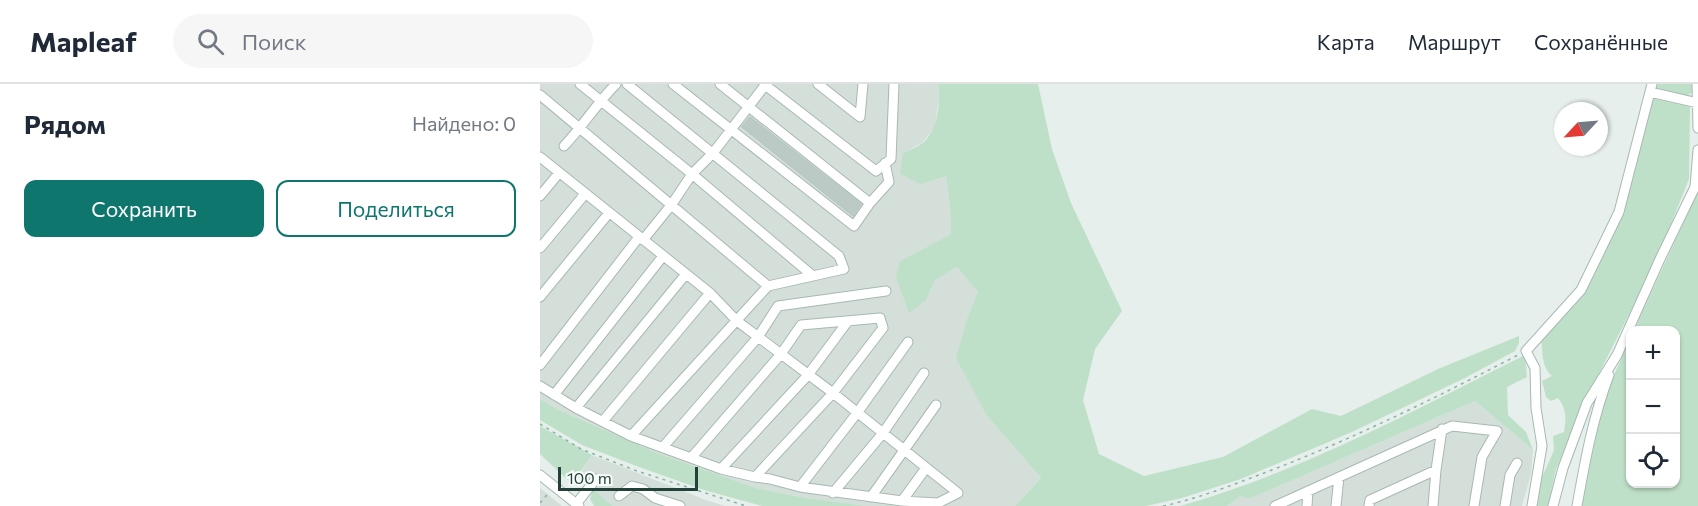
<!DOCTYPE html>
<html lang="ru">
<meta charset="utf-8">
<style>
body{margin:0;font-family:Commissioner,sans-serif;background:#f6f6f7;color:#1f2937}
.controls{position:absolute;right:18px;bottom:18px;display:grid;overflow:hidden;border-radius:12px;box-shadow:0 2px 4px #0004}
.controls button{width:54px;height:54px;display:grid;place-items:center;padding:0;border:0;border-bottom:2px solid #e0e1e3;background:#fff;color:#1f2937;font:30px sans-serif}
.compass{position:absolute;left:1014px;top:18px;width:54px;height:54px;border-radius:50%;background:#fff;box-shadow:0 2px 4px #0004;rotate:244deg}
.scale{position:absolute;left:18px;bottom:15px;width:140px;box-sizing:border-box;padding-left:6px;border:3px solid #24423a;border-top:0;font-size:16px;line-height:21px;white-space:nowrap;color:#24423a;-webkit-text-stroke:4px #f7fbf9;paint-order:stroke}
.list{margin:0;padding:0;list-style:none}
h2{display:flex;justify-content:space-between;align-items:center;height:78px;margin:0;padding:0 24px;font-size:26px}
h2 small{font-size:20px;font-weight:400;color:#747a83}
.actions{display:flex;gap:12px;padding:18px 24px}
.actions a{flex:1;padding:14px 0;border:2px solid #0f766e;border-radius:12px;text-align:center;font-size:21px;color:#0f766e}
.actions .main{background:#0f766e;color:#fff}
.icon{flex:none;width:33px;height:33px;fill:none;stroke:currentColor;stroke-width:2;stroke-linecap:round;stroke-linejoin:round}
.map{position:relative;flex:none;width:1158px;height:422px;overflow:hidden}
header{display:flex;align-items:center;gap:36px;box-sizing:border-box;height:84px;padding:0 30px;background:#fff;border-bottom:2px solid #e0e1e3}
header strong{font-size:28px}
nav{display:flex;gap:33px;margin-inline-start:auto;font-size:21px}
.search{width:420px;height:54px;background:#f6f6f7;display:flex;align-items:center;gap:15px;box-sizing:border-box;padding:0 21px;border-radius:33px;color:#747a83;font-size:22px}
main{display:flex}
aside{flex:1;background:#fff}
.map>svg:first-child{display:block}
.built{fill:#d4dfda}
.green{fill:#bfe0c8}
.building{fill:#bbcac4;stroke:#b8c9c2;stroke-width:1.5}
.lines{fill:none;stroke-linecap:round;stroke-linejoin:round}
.minor-casing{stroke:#a8b8b2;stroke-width:11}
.path{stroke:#86b3a5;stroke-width:1.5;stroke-dasharray:3 4.5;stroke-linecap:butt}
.minor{stroke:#fff;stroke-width:9}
</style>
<header>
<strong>Mapleaf</strong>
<div class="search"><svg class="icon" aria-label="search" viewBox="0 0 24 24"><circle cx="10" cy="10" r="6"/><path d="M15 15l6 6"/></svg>Поиск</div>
<nav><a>Карта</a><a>Маршрут</a><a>Сохранённые</a></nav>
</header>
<main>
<aside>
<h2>Рядом<small>Найдено: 0</small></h2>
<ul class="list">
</ul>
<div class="actions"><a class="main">Сохранить</a><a>Поделиться</a></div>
</aside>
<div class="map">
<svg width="1158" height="422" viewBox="0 0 1158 422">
<rect width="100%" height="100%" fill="#e6efeb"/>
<path class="built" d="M0,0H398L399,14L395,43L382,59L363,69L406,92L410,123L411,150L360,177L386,216L395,196L417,183L439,208L428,232L447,332L501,394L475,422H327L266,414L216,404L117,369L19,326L0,315Z
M935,317L993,366L991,390L982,422H687L701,412L709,415Z
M52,371L166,416L185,422H73L38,393Z
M0,404L22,422H0Z"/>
<path class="green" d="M398,0H498L512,65L531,119L582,227L555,265L543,316L559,370L604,392L683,373L772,325L801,332L898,285L979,252V259L975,267L925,294L812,348L701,395L642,414L606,422H475L501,394L447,332L416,274L428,232L438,208L417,183L395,196L386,216L369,229L356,193L360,177L411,150L410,123L406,92L381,100L360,90L363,69C369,66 378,63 384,58C399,43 400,20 398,0Z
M1115,0H1152V9L1145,12L1114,4Z
M1112,14L1150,22L1149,95L1117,175L1044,319L1016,385L1008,422H995L997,405L1014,366L1013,352L1024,348C1026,336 1027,325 1018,314L1011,317L1006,313L1002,297L1012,292C1001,283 1003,268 1001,254L1043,206L1081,129Z
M1158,107V422H1041L1059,325L1090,255V400H1136V246H1094Z
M985,271L987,293L967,303L968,331L986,348L993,366L935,317L709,415L701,412L687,422H640C760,388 873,327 985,271Z
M0,315L19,326L117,369L216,404L266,414L327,422H222L164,406L99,383L42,361L0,336Z
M0,342L52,371L32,400L0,370Z
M53,405L73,422H54L50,415Z"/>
<path class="building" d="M210,33L321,120L313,132L202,43Z"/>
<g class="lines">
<defs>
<path id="minor" d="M40,0L152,90L273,192
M87,0L299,172L304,185L228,202L91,352
M133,0L314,142L330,119
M180,0L330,119L349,98L345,79
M224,0L336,87L351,75L354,0
M278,0L320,33L323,0
M1157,0L1158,44
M1110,8L1158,19
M0,11L228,202
M24,62C43,42 57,19 76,0
M0,73L170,209L197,237L293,309L418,409L398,419L362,417L260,403L230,395L215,393L181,385L91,352L36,324L0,302
M0,112L19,89
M103,156L132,120L152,90L173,69L226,0
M0,164L45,110
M0,213L69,129
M0,281L99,153
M14,311L123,172
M36,324L146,190
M63,337L170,209
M123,363L218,253L238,222L346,207
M151,374L241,270L261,241L340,234L343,244L293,309L215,393
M181,385L268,291L308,237
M0,391L39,422
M260,403L317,329L368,258
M293,409L343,349L384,289
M79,412L92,402L103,405L115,414L140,422
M331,413L396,321
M362,417L386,384
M36,420L56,395
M735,422L912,342L957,347L942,373L934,422
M767,422L768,407
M796,422L799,393
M829,422L830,416L896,386
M893,422L896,386L902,345
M965,422L970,391L977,379
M992,422L1002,362L996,324L995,284L986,267L1041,206L1079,128L1112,0
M1013,422L1023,384L1047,319L1077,271L1120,175L1155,103L1158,66
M1037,422C1045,377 1053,333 1069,291"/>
</defs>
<use href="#minor" class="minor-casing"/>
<path class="path" d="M0,340L41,365L97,387L206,422
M0,419L7,411
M623,422C661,414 697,399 732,386C817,353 897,313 978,271"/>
<use href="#minor" class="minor"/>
</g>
</svg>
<div class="controls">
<button>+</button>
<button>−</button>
<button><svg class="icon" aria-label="locate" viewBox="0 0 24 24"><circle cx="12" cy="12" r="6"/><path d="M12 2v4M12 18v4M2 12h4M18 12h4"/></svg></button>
</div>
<svg class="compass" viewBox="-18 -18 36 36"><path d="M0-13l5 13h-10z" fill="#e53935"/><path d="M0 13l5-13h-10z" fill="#747a83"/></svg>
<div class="scale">100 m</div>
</div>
</main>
